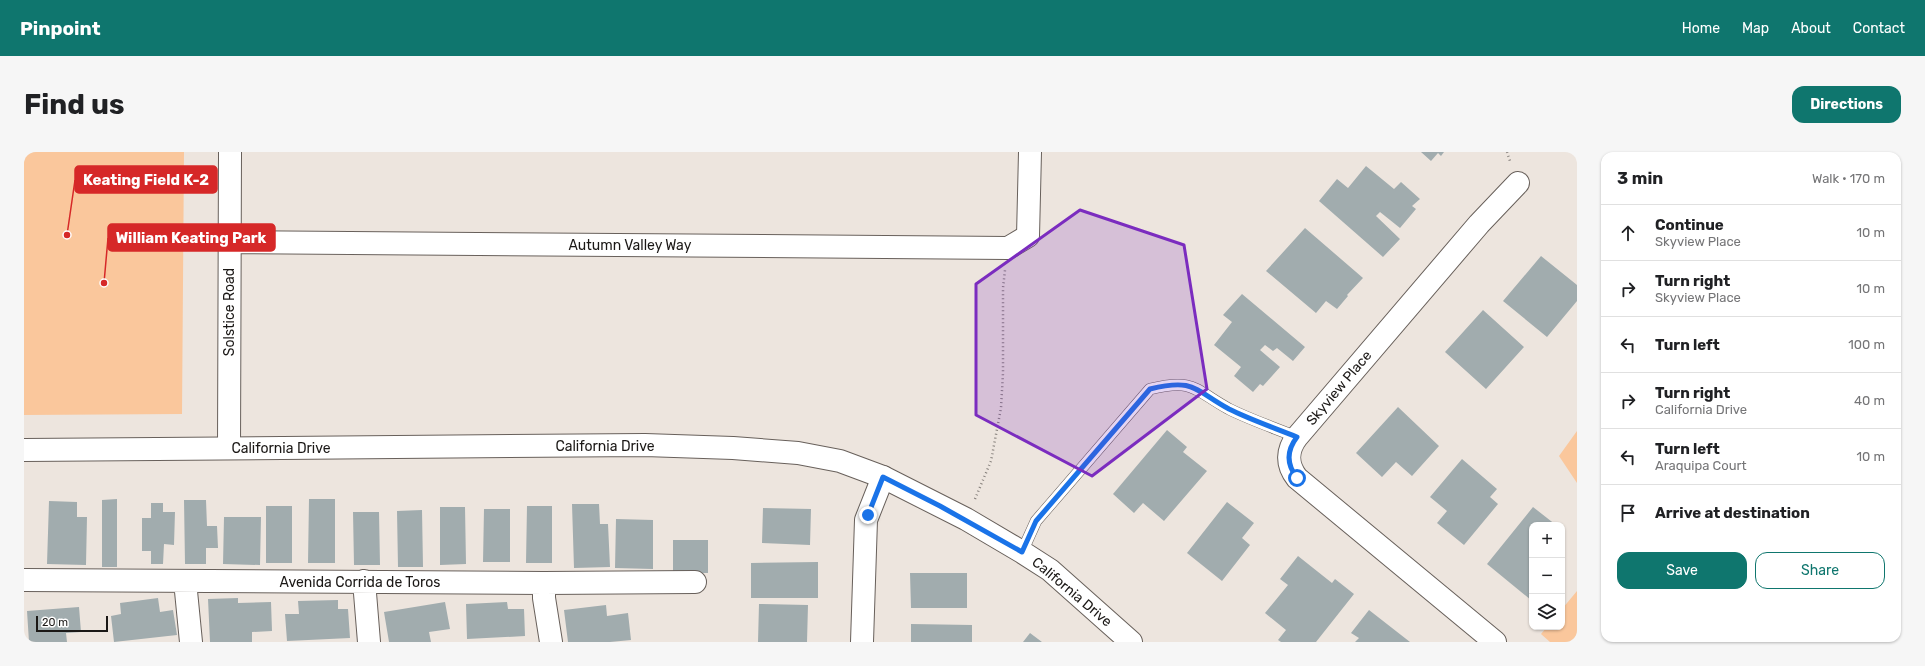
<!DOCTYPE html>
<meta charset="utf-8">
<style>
body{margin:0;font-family:Rubik,sans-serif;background:#f6f6f6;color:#202124}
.controls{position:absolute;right:12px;bottom:12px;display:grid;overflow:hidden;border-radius:8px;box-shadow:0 1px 3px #0004}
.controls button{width:36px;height:36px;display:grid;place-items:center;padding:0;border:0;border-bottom:1px solid #e0e0e0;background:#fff;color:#202124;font:20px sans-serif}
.scale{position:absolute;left:12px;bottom:10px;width:72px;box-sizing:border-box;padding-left:4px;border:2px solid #1b1816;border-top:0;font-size:11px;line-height:14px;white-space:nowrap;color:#1b1816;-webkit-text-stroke:3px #fff;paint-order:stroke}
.stop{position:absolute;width:12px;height:12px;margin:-9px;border:3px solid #1a73e8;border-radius:50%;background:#fff}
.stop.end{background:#1a73e8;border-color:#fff;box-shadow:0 1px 4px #0008}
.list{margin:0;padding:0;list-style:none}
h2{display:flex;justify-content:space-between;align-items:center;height:52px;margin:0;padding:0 16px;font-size:17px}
h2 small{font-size:13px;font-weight:400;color:#757577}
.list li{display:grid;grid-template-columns:26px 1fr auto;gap:12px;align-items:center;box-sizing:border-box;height:56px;padding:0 16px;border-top:1px solid #e0e0e0}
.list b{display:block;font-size:15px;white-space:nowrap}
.list p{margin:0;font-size:13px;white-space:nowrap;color:#757577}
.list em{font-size:13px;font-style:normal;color:#757577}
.actions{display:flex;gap:8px;padding:12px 16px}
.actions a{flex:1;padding:9px 0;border:1px solid #0f766e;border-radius:12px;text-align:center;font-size:14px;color:#0f766e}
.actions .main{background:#0f766e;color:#fff}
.icon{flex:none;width:22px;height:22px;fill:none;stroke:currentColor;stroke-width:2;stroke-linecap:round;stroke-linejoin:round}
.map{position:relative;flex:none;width:1553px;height:490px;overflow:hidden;border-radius:12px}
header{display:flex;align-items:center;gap:24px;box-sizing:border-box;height:56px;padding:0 20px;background:#0f766e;color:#fff}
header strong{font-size:19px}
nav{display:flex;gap:22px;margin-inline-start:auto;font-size:14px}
.intro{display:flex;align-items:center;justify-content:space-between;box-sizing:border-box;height:96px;padding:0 24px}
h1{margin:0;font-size:28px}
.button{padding:10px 18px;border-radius:12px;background:#0f766e;color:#fff;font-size:14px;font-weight:700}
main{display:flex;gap:24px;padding:0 24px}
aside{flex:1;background:#fff;border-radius:12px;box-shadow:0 1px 3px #0004}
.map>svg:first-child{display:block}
.green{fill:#fac79c}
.building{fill:#a1acae}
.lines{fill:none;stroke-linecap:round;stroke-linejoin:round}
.service-casing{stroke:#68605b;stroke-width:12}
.minor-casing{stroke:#68605b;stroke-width:24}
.tertiary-casing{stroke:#68605b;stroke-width:24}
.path{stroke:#86807c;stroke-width:2.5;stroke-dasharray:1 3;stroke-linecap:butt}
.service{stroke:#fff;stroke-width:11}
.minor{stroke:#fff;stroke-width:22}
.tertiary{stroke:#fff;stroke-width:22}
.route{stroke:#1a73e8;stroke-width:5}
.marked{fill:#7b2cbf;fill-opacity:0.2;stroke:#7b2cbf;stroke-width:3;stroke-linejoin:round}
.labels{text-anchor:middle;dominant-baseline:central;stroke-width:4;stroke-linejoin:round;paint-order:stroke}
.street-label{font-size:14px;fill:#1b1816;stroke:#fff}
.leader{fill:none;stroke:#d62828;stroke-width:1.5}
.callout-dot{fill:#d62828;stroke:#fff;stroke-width:1.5}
.callout{fill:#d62828;stroke:#d62828;stroke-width:1.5}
.callout-label{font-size:15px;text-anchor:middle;font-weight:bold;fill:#fff}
</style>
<header>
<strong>Pinpoint</strong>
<nav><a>Home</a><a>Map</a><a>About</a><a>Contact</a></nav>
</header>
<div class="intro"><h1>Find us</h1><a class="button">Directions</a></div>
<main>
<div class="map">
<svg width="1553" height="490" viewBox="0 0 1553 490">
<rect width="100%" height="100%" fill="#ede5de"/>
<path class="green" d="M0,0H160L158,262L0,263Z
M1553,279V331L1535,304Z
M1553,439V490H1526L1517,482L1523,475H1538V457Z"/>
<path class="building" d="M1397,0H1420L1417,4L1414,1L1407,9Z
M1342,14L1370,37L1377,30L1396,47L1388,54L1392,57L1376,76L1356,60L1352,64L1376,87L1359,105L1295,49L1313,27L1324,36Z
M1281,76L1339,126L1323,143L1324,144L1313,157L1302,149L1292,161L1242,119Z
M1517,104L1553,133V149L1523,185L1479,149Z
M1218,142L1281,195L1269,209L1253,196L1249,199L1241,193L1236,198L1256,215L1239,234L1236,232L1229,240L1210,224L1217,215L1190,193L1208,170L1199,163Z
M1459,158L1500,195L1462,237L1421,200Z
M1374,255L1415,294L1388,324L1372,310L1358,325L1332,301Z
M1143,278L1163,295L1159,300L1183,319L1140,369L1119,351L1110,361L1089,342Z
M1438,307L1473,337L1466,345L1474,352L1440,393L1413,371L1423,359L1406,345Z
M93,347V415H78V348Z
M285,347H311V411H284Z
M160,348H182L183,374H193L194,396H182V412H161Z
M25,349L53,350V365H63L62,413L23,412Z
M1203,350L1230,371L1218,386L1226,393L1198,429L1163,401Z
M127,351H139V360H151L150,393L140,392L139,412H127V399H118V366H127Z
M548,352H575L576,372H584L586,415L550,416Z
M242,354H268V411H242Z
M503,354H528V411H502Z
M416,355H441L442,412L416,413Z
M1509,355L1532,373H1508L1507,448L1463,412Z
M739,356L787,357L786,393L738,391Z
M460,357H486V410H459Z
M398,358L399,415H374L373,359Z
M329,360H355L356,413H330Z
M200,365H237L236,413L199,412Z
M592,367L629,368V417L591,416Z
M649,388H684V421H649Z
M1274,404L1308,431L1311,427L1330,442L1292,490H1257L1254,488L1262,478L1241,461L1264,433L1256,427Z
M794,410V446H727V411Z
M886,421H943V456H887Z
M134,446L136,460L149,458L153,483L90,490L87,464L97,462L96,451Z
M214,446V451L247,450L248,479L228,480V490H186L184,447Z
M314,448V457H324L326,486L263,489L261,462H275L274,449Z
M421,450L426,477L405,480L407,490H365L360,460Z
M483,450L484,457H500L501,484L443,487L442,452Z
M735,452L784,453L783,490H734Z
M582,453L583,464L604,461L607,488L586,490H544L540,458Z
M55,455L57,480L42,481L43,490H5L3,459Z
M1345,458L1386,490H1331L1335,486L1327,481Z
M887,472L948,473V490H887Z
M1006,481L1018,490H999Z"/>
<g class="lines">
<defs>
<path id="service" d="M998,400L1012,369L1126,237C1171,226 1170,238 1205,257C1227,268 1251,276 1273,285"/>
<path id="minor" d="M205,90L984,96L1004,84L1006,0
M205,296L206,0
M0,428L520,431L671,430
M161,429L167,490
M340,429L345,490
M520,431V446L527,490
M838,490L842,368L859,325
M1471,490L1273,326C1262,312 1263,298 1273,285L1455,72L1494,31"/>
<path id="tertiary" d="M0,298L621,293L709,296L774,301L816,309L859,325L942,367L998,400L1026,418L1107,490"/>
</defs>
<use href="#service" class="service-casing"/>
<use href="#minor" class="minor-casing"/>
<use href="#tertiary" class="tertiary-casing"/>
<path class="path" d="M1483,0L1486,9
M951,347L967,309L977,256L979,221V136L981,118"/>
<use href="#service" class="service"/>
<use href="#minor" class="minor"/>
<use href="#tertiary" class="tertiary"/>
</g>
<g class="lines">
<path class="route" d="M844,363L859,325L916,354L998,400L1012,369L1126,237C1171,226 1170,238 1205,257C1227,268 1251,276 1273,285C1263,298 1262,312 1273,326"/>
</g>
<path class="marked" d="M1056,58L1160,93L1183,237L1068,324L952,263V132Z"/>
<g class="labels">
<g class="street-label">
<text x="606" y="93">Autumn Valley Way</text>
<text transform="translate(205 160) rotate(-90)">Solstice Road</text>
<text transform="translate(1315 236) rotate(-50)">Skyview Place</text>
<text x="581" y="294">California Drive</text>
<text x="257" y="296">California Drive</text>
<text x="336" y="430">Avenida Corrida de Toros</text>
<text transform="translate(1048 440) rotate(40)">California Drive</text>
</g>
</g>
<path class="leader" d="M43 83L51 28M80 131L84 86"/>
<g class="callout-dot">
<circle cx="43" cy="83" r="4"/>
<circle cx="80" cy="131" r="4"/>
</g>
<g class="callout">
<rect x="51" y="14" width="142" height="27" rx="4"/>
<rect x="84" y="72" width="167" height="27" rx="4"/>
</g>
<g class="callout-label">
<text x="122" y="33">Keating Field K-2</text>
<text x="167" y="91">William Keating Park</text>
</g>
</svg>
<div class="controls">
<button>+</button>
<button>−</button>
<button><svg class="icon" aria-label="layers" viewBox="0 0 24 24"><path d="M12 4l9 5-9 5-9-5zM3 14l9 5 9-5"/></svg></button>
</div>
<div class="scale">20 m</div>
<div class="stop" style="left:1273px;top:326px"></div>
<div class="stop end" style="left:844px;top:363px"></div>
</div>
<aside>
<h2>3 min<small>Walk · 170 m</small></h2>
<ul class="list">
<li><svg class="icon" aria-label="ahead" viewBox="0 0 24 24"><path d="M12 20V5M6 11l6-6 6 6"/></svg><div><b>Continue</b><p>Skyview Place</p></div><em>10 m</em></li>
<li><svg class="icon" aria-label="right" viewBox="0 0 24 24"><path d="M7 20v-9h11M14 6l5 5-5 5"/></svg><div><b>Turn right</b><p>Skyview Place</p></div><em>10 m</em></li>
<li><svg class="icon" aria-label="left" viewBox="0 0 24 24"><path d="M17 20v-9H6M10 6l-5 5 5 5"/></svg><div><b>Turn left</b></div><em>100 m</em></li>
<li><svg class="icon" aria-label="right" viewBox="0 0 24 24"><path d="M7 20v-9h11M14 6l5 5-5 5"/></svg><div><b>Turn right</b><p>California Drive</p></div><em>40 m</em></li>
<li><svg class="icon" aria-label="left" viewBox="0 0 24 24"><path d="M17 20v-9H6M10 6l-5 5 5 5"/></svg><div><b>Turn left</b><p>Araquipa Court</p></div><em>10 m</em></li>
<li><svg class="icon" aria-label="arrive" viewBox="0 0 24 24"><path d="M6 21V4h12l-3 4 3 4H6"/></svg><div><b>Arrive at destination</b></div></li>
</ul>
<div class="actions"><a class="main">Save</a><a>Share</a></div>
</aside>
</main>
